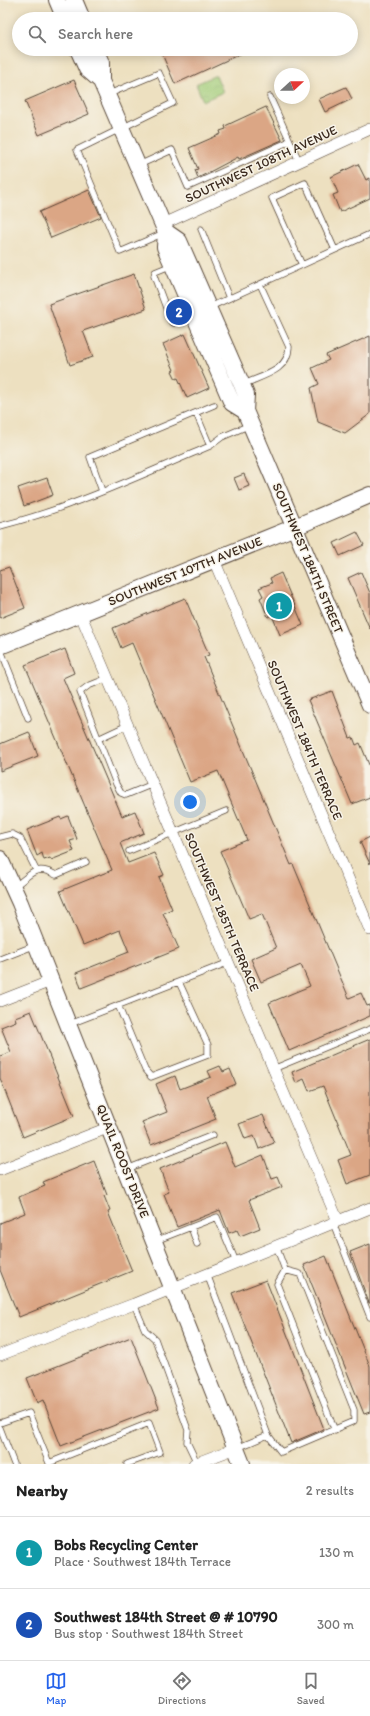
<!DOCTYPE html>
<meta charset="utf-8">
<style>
body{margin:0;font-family:Itim,sans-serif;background:#f6f6f6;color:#222}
.compass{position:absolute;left:274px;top:68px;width:36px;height:36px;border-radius:50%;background:#fff;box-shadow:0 2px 10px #0003;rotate:69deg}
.you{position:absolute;left:190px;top:802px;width:14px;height:14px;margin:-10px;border:3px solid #fff;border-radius:50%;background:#1a73e8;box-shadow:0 0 0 6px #1a73e833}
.badge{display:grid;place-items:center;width:26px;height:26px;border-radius:50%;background:#2563eb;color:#fff;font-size:13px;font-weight:700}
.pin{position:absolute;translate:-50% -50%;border:2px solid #fff;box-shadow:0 1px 4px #0006}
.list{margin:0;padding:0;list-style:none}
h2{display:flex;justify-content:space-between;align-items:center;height:52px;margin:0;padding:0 16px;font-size:17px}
h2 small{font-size:13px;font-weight:400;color:#767676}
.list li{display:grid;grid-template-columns:26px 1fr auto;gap:12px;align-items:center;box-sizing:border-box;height:72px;padding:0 16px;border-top:1px solid #e0e0e0}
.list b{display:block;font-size:15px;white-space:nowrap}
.list p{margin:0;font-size:13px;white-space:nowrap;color:#767676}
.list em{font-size:13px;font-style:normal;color:#767676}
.icon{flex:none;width:22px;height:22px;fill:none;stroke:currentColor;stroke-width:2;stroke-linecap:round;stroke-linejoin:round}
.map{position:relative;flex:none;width:370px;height:1464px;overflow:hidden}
.search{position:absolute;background:#fff;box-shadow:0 2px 10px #0003;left:12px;right:12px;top:12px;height:44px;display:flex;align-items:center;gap:10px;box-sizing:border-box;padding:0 14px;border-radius:22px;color:#767676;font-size:15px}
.sheet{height:196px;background:#fff}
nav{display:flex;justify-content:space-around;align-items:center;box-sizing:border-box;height:56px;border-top:1px solid #e0e0e0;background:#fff;font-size:11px;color:#767676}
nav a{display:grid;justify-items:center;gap:2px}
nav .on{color:#2563eb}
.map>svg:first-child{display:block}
.park{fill:url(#park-crowns);stroke:#6e7b4b}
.building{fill:#dba685}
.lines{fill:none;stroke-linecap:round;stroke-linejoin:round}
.lane-casing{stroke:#564536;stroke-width:7}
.street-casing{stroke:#564536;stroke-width:12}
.secondary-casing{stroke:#564536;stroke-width:18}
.lane{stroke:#fff;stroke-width:5.5}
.street{stroke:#fff;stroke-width:11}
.secondary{stroke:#fff;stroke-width:16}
.labels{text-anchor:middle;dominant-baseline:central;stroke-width:3;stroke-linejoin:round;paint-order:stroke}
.street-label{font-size:13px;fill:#3b2a1e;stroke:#f7f3e8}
</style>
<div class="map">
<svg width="370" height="1464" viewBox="0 0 370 1464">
<defs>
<pattern id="park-crowns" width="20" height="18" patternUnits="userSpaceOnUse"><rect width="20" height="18" fill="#a2cc78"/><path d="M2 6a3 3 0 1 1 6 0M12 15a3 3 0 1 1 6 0" fill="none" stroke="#8caf67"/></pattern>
</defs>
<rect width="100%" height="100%" fill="#f7f3e8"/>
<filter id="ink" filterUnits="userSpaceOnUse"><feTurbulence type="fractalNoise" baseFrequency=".025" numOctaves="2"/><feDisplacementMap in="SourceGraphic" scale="8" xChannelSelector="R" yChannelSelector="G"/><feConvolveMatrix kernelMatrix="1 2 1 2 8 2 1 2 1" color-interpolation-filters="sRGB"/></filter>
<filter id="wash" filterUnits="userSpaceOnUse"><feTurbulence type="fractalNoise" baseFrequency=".012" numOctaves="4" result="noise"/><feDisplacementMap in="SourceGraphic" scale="16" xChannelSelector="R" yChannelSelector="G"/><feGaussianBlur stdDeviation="0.9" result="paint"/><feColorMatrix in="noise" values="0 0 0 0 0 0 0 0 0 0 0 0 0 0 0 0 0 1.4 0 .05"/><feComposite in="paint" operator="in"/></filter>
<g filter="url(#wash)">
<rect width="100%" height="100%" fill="#ede0c0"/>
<path class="park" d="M216,75L223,92L203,101L196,84Z"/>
<g id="blocks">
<path class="building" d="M172,49H251L175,84L162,54Z
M74,80L89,114L39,135L25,101Z
M346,87L352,99L325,112L319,99Z
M266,107L282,140L239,159L238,157L198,178L195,170L198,169L189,148L221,134L220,131L226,129L225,126Z
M358,164L366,180L370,178V198L340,212L333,195L338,193L331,177Z
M89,190L101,217L51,238L39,212Z
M134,274L146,309L83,331L93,357L70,365L49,304Z
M185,334L209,388L187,398L178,378L176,379L172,371L174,370L163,344Z
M370,336V414L345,433L318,422L311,388L319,384L312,368L329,360L326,355Z
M244,474L249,486L239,490L234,478Z
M47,478L53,495L24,506L18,488Z
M357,532L364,545L340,556L334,543Z
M9,567L25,608L0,618V570Z
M361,572L370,593V629L348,578Z
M281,573L303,625L280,635L272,615L268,617L260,598L263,596L259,588L272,583L270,578Z
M185,598L209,655L204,657L291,865L293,864L349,998L361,993L367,1006L370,1005V1016L289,1051L269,1003L310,986L301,965L261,982L251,959L276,948L262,914L249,919L220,851L247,840L218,771L190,782L132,643L121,648L113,628Z
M65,649L74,673L63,678L122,816L135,811L144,833L120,843L128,863L154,853L164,875L159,877L172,909L163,913L179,949L81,988L76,973L129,952L120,930L83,945L60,891L112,870L25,665Z
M332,691L350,738L353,737L356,745L360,743L370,767V797L352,804L308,700Z
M29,732L38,756L0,771V744Z
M68,816L77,839L70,841L74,851L51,860L50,858L44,860L42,853L37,856L27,830L60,817L61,819Z
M370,837V864L360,842Z
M31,1011L74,1116L23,1137L0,1078V1056L11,1052L1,1027L16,1021L15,1017Z
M370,1039V1175L347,1184L338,1160L351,1155L323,1086L309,1091L304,1079L296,1083L292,1072Z
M220,1066L223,1072L230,1069L236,1084L207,1096L216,1119L151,1145L142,1122L167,1112L156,1084L175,1076L180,1089L211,1077L208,1071Z
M263,1115L274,1143L259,1149L254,1136L245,1139L239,1124Z
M225,1142L235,1167L263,1155L272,1179L278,1177L282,1187L249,1200L260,1228L240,1236L237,1230L229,1233L220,1210L177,1227L164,1194L169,1192L160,1169Z
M94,1161L107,1195L104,1196L110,1211L108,1212L132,1271L19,1317L0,1270V1223L25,1213L19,1197L45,1186L43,1182Z
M370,1244V1303H369L350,1252Z
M326,1256L370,1366V1412L364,1414L304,1265Z
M266,1280L324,1429L291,1443L232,1293Z
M131,1337L159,1408L61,1446L43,1400L37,1403L27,1378Z"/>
</g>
</g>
<g filter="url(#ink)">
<use href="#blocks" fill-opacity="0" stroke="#564536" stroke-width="1"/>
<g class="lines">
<defs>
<path id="lane" d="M109,94L159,73L173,103L77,150L120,252L164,233
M270,97L299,161
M139,165L172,150L188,187L290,141
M201,229L229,298
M172,265L155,272L154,276L171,321L174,323L194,316
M302,265L272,198L305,183L335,250
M210,307L370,234
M244,384C264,375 288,371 289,347L260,284
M196,413L210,446
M102,491L90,457L214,405
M0,526C72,508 141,475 210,446L222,437L250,425
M0,648L28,718
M108,678L88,686L80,692L116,784L121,793L126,795L153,784
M98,739L128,725
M0,837L12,834L20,838L36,870
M129,851L226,811
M15,886C32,874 35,864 56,875L86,862
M0,959L36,945
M118,1005L145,1070L151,1077L208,1055V1045L179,982
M70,1024L227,963
M273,1069L370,1029
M127,1169L213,1135
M333,1223L370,1317
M191,1227L197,1244
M155,1241L217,1217L236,1262
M285,1270L277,1284L335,1431
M207,1274L268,1435L281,1452L354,1421V1410L300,1274L285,1270L276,1246
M134,1304L145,1330L155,1339L188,1430L187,1442L197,1463
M0,1423L29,1413L49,1463L149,1423L160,1452L127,1464
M0,1428L14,1464
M237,1448L268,1435"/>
<path id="street" d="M163,224L370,129
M214,560L370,930
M80,613L338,1221
M0,1001L51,981
M0,1170L110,1127
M0,1355L134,1304L370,1208
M194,1464L236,1448"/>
<path id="secondary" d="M57,0L65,19
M74,0L82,19
M78,49L87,69L101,81L166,232L165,247L232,403L245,411
M95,49L101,63V81
M166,232L179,241L242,385L246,395L245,411L370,705
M0,646L295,527L370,495
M0,859L20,903L242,1464"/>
</defs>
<use href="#lane" class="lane-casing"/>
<use href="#street" class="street-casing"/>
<use href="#secondary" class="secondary-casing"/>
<use href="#lane" class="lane"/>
<use href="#street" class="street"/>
<use href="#secondary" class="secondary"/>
</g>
</g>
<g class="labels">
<g class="street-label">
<text transform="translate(261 164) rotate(-25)">SOUTHWEST 108TH AVENUE</text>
<text transform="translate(308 558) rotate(67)">SOUTHWEST 184TH STREET</text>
<text transform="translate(185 571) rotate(-22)">SOUTHWEST 107TH AVENUE</text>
<text transform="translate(305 740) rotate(67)">SOUTHWEST 184TH TERRACE</text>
<text transform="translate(222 912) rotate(67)">SOUTHWEST 185TH TERRACE</text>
<text transform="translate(123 1161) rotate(68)">QUAIL ROOST DRIVE</text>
</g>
</g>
</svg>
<svg class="compass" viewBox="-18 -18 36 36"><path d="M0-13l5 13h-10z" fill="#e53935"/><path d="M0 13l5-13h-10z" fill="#767676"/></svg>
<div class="you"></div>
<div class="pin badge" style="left:279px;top:606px;background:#0f9aa8">1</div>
<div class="pin badge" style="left:179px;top:312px;background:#1a4fb4">2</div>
<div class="search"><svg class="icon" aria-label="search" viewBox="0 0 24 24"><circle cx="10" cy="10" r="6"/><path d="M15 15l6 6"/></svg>Search here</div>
</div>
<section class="sheet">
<h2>Nearby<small>2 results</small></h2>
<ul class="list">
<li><span class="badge" style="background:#0f9aa8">1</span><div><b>Bobs Recycling Center</b><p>Place · Southwest 184th Terrace</p></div><em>130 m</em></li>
<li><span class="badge" style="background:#1a4fb4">2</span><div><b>Southwest 184th Street @ # 10790</b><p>Bus stop · Southwest 184th Street</p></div><em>300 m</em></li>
</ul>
</section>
<nav>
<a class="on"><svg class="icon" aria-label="map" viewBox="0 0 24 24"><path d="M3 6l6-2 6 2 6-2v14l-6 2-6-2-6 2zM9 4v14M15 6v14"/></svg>Map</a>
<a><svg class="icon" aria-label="directions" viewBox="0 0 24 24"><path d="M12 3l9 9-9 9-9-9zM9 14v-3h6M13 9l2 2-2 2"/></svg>Directions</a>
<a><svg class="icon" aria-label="saved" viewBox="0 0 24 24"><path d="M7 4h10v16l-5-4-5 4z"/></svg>Saved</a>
</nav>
